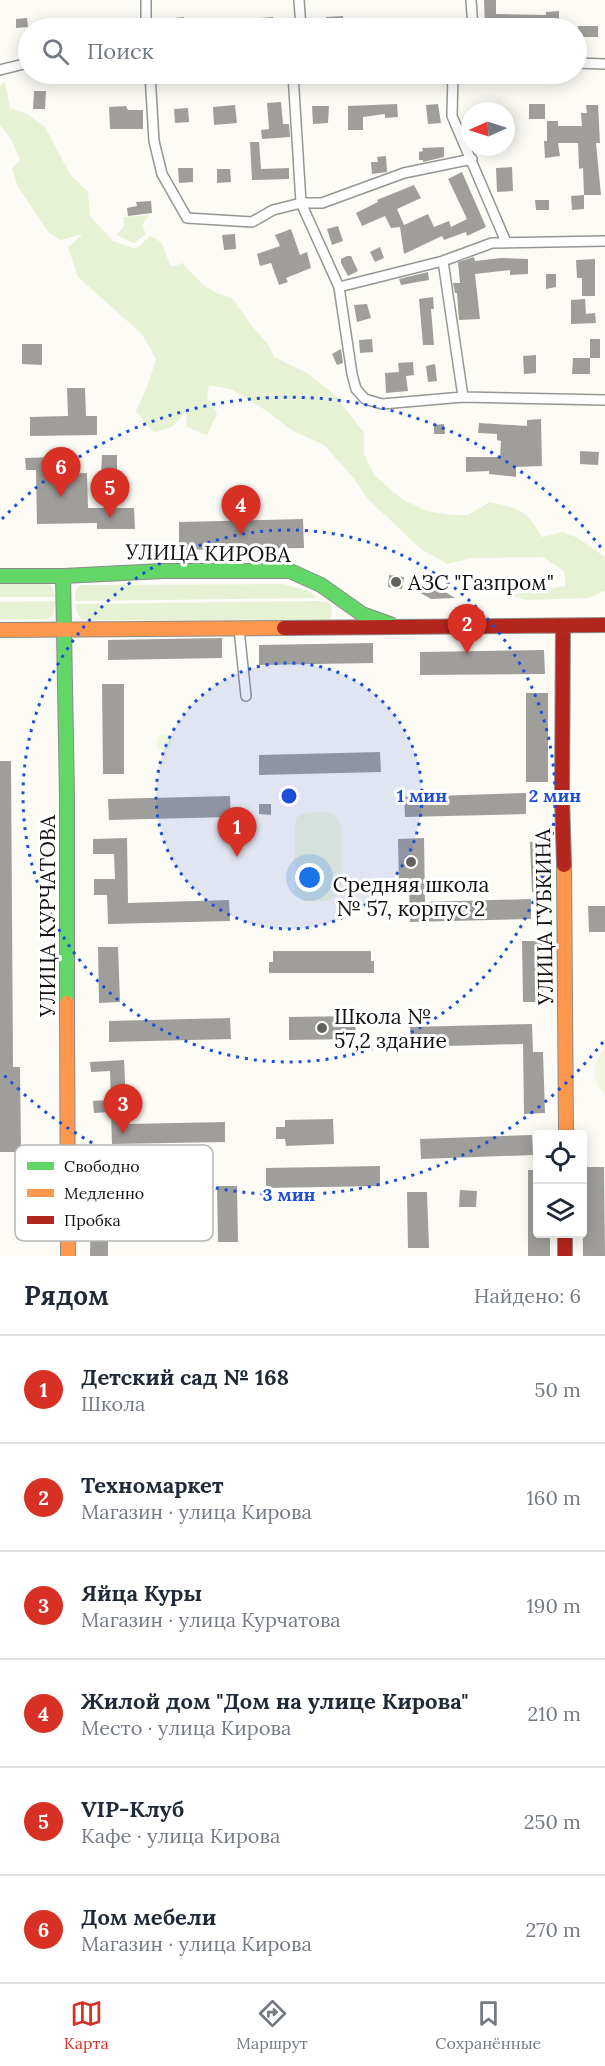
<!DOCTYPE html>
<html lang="ru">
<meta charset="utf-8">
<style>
body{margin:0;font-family:Lora,serif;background:#f6f6f7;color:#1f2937}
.controls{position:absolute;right:18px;bottom:18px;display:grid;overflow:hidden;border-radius:6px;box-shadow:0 3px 15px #0003}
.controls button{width:54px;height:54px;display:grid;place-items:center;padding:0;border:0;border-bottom:2px solid #e0e1e3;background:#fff;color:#1f2937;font:30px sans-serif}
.compass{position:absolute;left:461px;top:102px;width:54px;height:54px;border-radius:50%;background:#fff;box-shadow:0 3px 15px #0003;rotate:267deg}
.you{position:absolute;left:310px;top:878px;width:21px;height:21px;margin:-15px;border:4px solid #fff;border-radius:50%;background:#1a73e8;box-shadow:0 0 0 9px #1a73e833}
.badge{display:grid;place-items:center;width:39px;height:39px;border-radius:50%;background:#d93025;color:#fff;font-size:20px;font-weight:700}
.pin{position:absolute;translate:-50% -50px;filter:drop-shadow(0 2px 3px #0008)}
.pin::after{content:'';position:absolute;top:32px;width:21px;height:18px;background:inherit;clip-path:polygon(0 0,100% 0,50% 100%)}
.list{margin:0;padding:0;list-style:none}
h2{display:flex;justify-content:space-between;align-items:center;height:78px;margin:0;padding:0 24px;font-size:26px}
h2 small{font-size:20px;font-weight:400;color:#747a83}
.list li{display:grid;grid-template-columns:39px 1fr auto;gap:18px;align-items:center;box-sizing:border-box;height:108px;padding:0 24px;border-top:2px solid #e0e1e3}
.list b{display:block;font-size:22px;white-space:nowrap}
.list p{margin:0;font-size:20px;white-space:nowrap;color:#747a83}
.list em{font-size:20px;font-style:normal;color:#747a83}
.icon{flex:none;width:33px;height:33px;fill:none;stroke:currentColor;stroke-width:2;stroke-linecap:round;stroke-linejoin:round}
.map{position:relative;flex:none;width:605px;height:1256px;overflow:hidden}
.search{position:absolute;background:#fff;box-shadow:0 3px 15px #0003;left:18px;right:18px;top:18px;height:66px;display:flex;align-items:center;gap:15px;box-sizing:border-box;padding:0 21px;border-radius:33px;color:#747a83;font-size:22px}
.sheet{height:726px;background:#fff}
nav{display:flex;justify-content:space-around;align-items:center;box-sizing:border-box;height:84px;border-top:2px solid #e0e1e3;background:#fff;font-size:16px;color:#747a83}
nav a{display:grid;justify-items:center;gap:3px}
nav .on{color:#d93025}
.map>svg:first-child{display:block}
.green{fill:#e7f2d5}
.pitch{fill:#f0f6df}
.building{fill:#a09e9a}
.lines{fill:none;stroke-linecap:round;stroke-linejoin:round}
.street-casing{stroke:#969693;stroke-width:12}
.fast-casing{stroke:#8d8c8a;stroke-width:16}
.slow-casing{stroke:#8d8c8a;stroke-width:16}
.jam-casing{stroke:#8d8c8a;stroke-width:16}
.street{stroke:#fffefe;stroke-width:9}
.fast{stroke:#63d668;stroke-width:14}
.slow{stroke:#ff974d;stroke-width:14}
.jam{stroke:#b3261e;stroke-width:14}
.ring{fill:none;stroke:#1d4ed8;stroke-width:3;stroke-dasharray:3 6}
.poi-dot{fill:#636260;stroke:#fff;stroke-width:2}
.labels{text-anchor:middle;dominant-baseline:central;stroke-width:6;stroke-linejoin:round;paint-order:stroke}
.street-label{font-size:21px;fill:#101010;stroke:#fff}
.poi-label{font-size:21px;fill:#101010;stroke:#fff;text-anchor:start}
.key{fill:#fff;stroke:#b7b7b7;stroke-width:1.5}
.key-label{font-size:16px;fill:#101010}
.centre{fill:#1d4ed8;stroke:#fff;stroke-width:3}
.ring-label{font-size:18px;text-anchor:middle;font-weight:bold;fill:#1d4ed8;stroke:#fff;stroke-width:6;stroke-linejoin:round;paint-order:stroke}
</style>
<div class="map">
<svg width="605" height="1256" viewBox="0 0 605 1256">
<rect width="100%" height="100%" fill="#fcfbf5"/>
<path class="green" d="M5,82L10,108L27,114L45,127L70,174L88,192L90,216L113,241L136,249L150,236L161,242L171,267L183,263C199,282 208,292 232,298L252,326L268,344L274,357L307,373L336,396L364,433V454L375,476L402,499L427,511L451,515H468L490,502C522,510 524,508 542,537L563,532L578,538L605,557V591L588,598L527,600L511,595L566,586L564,571L543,557L471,558L448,564L422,550L368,499L352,476L324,445L293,431L265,410L233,390L209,385L207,396L217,414L207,435L187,427L186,412L173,426L154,433L136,411L148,384L156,359L142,334L78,277L68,247L83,234L61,240L49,233L18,187L12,169L20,160L11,139L0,125V85Z
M149,215L142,225L146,234L134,243L117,235L124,226L123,217Z
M0,583H47L52,586L55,597H0Z
M283,584L309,591L318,598L75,601C75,593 74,589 81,585Z
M56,601L53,616L47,619H0V602Z
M319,601L328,602L332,606L331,618L326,621L84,620C77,616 76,612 75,604Z"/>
<path class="pitch" d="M156 742a8 8 0 1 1 16 0a8 8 0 1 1-16 0Z
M328,812C337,815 339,819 341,829V891L329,901H302L295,893V823L297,817L305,813Z
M605,1049V1094C604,1094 599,1087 598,1087C593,1076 594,1056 605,1049Z"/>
<path class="building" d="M484,0H496V14L546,15V12L559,11V28H485Z
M343,16V28H327L326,17Z
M184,17L185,28H165L164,19Z
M273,17L274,28H262L261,18Z
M27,18L28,27L16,28V19Z
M435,19V28H399L398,21Z
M578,26H598V37H578Z
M34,91H46L45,109H33Z
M281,102L283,124H289L290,137L262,139L261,130L269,129L267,103Z
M397,104L398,117L385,118V114L363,117V130H348V106Z
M438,104L441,123L428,124L426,105Z
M529,104H545V119H529Z
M235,105L237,123L214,125L213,107Z
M586,105H598L600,143H596L601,195H584L583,168L579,169L578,143H558L560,156L545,158L544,141H547V121H558V126H582L581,113H587Z
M126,106L128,110H143V129H110L109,107Z
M312,106H329L328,123L313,124Z
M188,108L189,122L175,123L174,109Z
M250,142H259L261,169L289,168V179L252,180Z
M444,147V157L423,162V160H419V152L423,151L422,148Z
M386,156L387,172L372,174L371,162H378L377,157Z
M512,167L513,191L497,192L496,168Z
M178,168H193V182L179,183Z
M217,169H230L231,182L217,183Z
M462,172L486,227L467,236L466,232L444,240L442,236L404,254L400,227L391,228L385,216L362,226L356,213L378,202L377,200L414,185L421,198L397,209L404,225L428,214L434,227L449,221L451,227L467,219L448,179Z
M584,195V209L572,210L571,196Z
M535,200H549V210H536Z
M151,201L152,213L128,216L127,208L137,206L136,202Z
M338,226L343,241L332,245L327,229Z
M291,229L300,255L307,252L311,268L286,278L288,282L279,285L271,263L260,266L257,254L280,246L275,235Z
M235,234L236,249L224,250L222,235Z
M380,247L384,258L375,262L370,252Z
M347,256H351L358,271L348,276L341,263V259Z
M474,257L475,261L501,258L528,259V274L510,275V270L475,274L480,319L459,320L457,293H455L453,283H460L458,262Z
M595,259V296H582V278H577L576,260Z
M428,272L429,280L401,285L399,279Z
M546,274H556V287L546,289Z
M433,297L434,309H431L434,345H423L419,299Z
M585,299L586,314L595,313L596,323L571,324V300Z
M367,304L371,318L357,322L354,305Z
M372,339L373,352L360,353L359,340Z
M590,339H600V358H590Z
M22,344H42V365L22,364Z
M341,349L343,363L337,365L332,354Z
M536,355V373L524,374L523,356Z
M573,358H590V374H572Z
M413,362L414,375L406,376L408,391L386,393L385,373L399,372L398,363Z
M435,364L437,381L428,382L426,366Z
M67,388H85L86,416H97V435L30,436V417L68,416Z
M541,419L542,466L516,467V477L489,474V471L466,472V457H500L501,441L497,440V434L478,433L479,423L527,426V420Z
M444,424L445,434H434V425Z
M580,451L599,452L598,465L580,464Z
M102,455H117V475H101Z
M56,457V474L87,473L88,508H134L135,529H97V523L37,524L36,470H26L25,458Z
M303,519L304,548L179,550V522Z
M389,575L404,577L402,589L388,587Z
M442,590L455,598L431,599L417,591Z
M222,638V658L108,660V640Z
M373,643V663L259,665V645Z
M544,650L545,674L420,675V652Z
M102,684H124V774H103Z
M526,693H548V782H526Z
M380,752L381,772L259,775V755Z
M0,761H11L13,1067H20L21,1152H0Z
M526,793V814L405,817L404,797Z
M230,796L231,817L109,820L108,799Z
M259,804H271V815L259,814Z
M127,838L128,903L229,900L230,921L108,924L107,895H94V879H115L114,854H93V839Z
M424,838L425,902L531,899V919L410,922L409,886H399L398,839Z
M546,841L548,891L532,892L530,842Z
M588,906H605V932H589Z
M522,941H542L543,1002H523Z
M98,947H118L120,1002L99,1003Z
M273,951H371V961H374V973H269V962H273Z
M355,1016L356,1039L289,1040V1017Z
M230,1018L231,1039L109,1042V1021Z
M532,1024L533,1052H543L545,1113L524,1114L523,1044L411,1047L410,1027Z
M124,1060L127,1124L225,1122V1142L112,1144L111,1112L94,1113L93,1101L111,1100L110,1071L91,1072L90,1062Z
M333,1119L334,1144L286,1146L285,1139H276V1127H285V1120Z
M532,1135L533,1155L421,1159L420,1139Z
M380,1166V1186L266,1188V1168Z
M582,1167H604L605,1256H583Z
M528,1170H537V1233H550V1256H528Z
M91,1182H117V1209H166V1235L108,1236V1256H90Z
M217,1186H237L238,1242H218Z
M460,1190L477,1191L476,1207H459Z
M407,1192H427L429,1248H408Z"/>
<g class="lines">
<defs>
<path id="street" d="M146,0V28
M299,0L301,28
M471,0L473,28
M576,63L605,64
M0,70L28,63
M150,74L154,141L162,174L187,218L252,222L273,210L301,203H322L404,173L472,159
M293,74L301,203L339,287L352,374L356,389L365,399L382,404L463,397L605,400
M453,74L452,116L506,242
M443,261L463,397
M339,287L443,261L492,243L605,241
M239,629L246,696"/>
<path id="fast" d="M0,576H63L163,571H290L321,585L362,614L390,624
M63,576L67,796V1003"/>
<path id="slow" d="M0,630L284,628
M564,865L566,1134
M67,1003L68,1256"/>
<path id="jam" d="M563,626L562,796L564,865
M284,628L605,625
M565,1234V1256"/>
</defs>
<use href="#street" class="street-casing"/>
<use href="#fast" class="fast-casing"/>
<use href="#slow" class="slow-casing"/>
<use href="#jam" class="jam-casing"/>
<use href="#street" class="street"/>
<use href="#fast" class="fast"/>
<use href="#slow" class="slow"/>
<use href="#jam" class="jam"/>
</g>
<circle cx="289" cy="796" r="133" fill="#1d4ed8" fill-opacity=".12"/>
<g class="ring">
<circle cx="289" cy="796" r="133"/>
<circle cx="289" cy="796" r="266"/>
<path d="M603 1042A399 399 0 0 1 2 1073M2 519A399 399 0 0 1 603 550"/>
</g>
<g class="poi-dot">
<circle cx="396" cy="582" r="6"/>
<circle cx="411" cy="862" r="6"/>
<circle cx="322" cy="1028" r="6"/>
</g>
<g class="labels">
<g class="street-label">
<text transform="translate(208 553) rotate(1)">УЛИЦА КИРОВА</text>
<text transform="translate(47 916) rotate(-90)">УЛИЦА КУРЧАТОВА</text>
<text transform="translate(544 917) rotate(-91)">УЛИЦА ГУБКИНА</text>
</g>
<g class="poi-label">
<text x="408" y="582">АЗС "Газпром"</text>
<text x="411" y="884" text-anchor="middle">Средняя школа<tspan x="411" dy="24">№ 57, корпус 2</tspan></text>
<text x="334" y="1016">Школа №<tspan x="334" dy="24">57,2 здание</tspan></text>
</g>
</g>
<rect x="15" y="1145" width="198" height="96" rx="9" class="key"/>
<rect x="27" y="1162" width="27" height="8" fill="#63d668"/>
<rect x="27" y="1189" width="27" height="8" fill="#ff974d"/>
<rect x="27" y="1216" width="27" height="8" fill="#b3261e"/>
<g class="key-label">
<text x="64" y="1172">Свободно</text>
<text x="64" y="1199">Медленно</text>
<text x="64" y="1226">Пробка</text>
</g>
<circle cx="289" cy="796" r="9" class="centre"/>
<g class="ring-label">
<text x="422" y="802">1 мин</text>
<text x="555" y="802">2 мин</text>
<text x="289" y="1201">3 мин</text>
</g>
</svg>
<div class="controls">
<button><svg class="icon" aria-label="locate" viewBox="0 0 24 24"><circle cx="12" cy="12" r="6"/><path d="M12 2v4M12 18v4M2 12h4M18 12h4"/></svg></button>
<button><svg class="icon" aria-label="layers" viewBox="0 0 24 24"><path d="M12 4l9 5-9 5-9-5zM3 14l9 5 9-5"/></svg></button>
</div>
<svg class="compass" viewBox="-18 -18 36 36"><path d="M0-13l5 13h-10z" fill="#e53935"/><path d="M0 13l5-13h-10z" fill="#747a83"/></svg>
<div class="you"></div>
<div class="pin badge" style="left:237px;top:857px">1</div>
<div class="pin badge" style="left:467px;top:654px">2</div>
<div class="pin badge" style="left:123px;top:1134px">3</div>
<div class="pin badge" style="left:241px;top:535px">4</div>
<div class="pin badge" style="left:110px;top:518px">5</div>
<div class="pin badge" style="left:61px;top:497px">6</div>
<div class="search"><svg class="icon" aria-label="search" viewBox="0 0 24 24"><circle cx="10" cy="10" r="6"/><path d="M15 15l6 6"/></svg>Поиск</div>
</div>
<section class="sheet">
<h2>Рядом<small>Найдено: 6</small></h2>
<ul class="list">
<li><span class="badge">1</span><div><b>Детский сад № 168</b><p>Школа</p></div><em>50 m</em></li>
<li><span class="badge">2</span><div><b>Техномаркет</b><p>Магазин · улица Кирова</p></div><em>160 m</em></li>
<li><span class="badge">3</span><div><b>Яйца Куры</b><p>Магазин · улица Курчатова</p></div><em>190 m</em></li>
<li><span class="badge">4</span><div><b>Жилой дом &quot;Дом на улице Кирова&quot;</b><p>Место · улица Кирова</p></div><em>210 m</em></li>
<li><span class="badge">5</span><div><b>VIP-Клуб</b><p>Кафе · улица Кирова</p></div><em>250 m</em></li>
<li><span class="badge">6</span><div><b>Дом мебели</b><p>Магазин · улица Кирова</p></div><em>270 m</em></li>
</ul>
</section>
<nav>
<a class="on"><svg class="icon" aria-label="map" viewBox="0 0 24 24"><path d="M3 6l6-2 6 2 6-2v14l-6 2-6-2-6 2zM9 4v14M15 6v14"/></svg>Карта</a>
<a><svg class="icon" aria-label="directions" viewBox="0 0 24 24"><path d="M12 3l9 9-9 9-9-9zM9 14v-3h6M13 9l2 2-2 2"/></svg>Маршрут</a>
<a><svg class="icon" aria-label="saved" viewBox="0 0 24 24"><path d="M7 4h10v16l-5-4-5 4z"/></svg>Сохранённые</a>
</nav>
